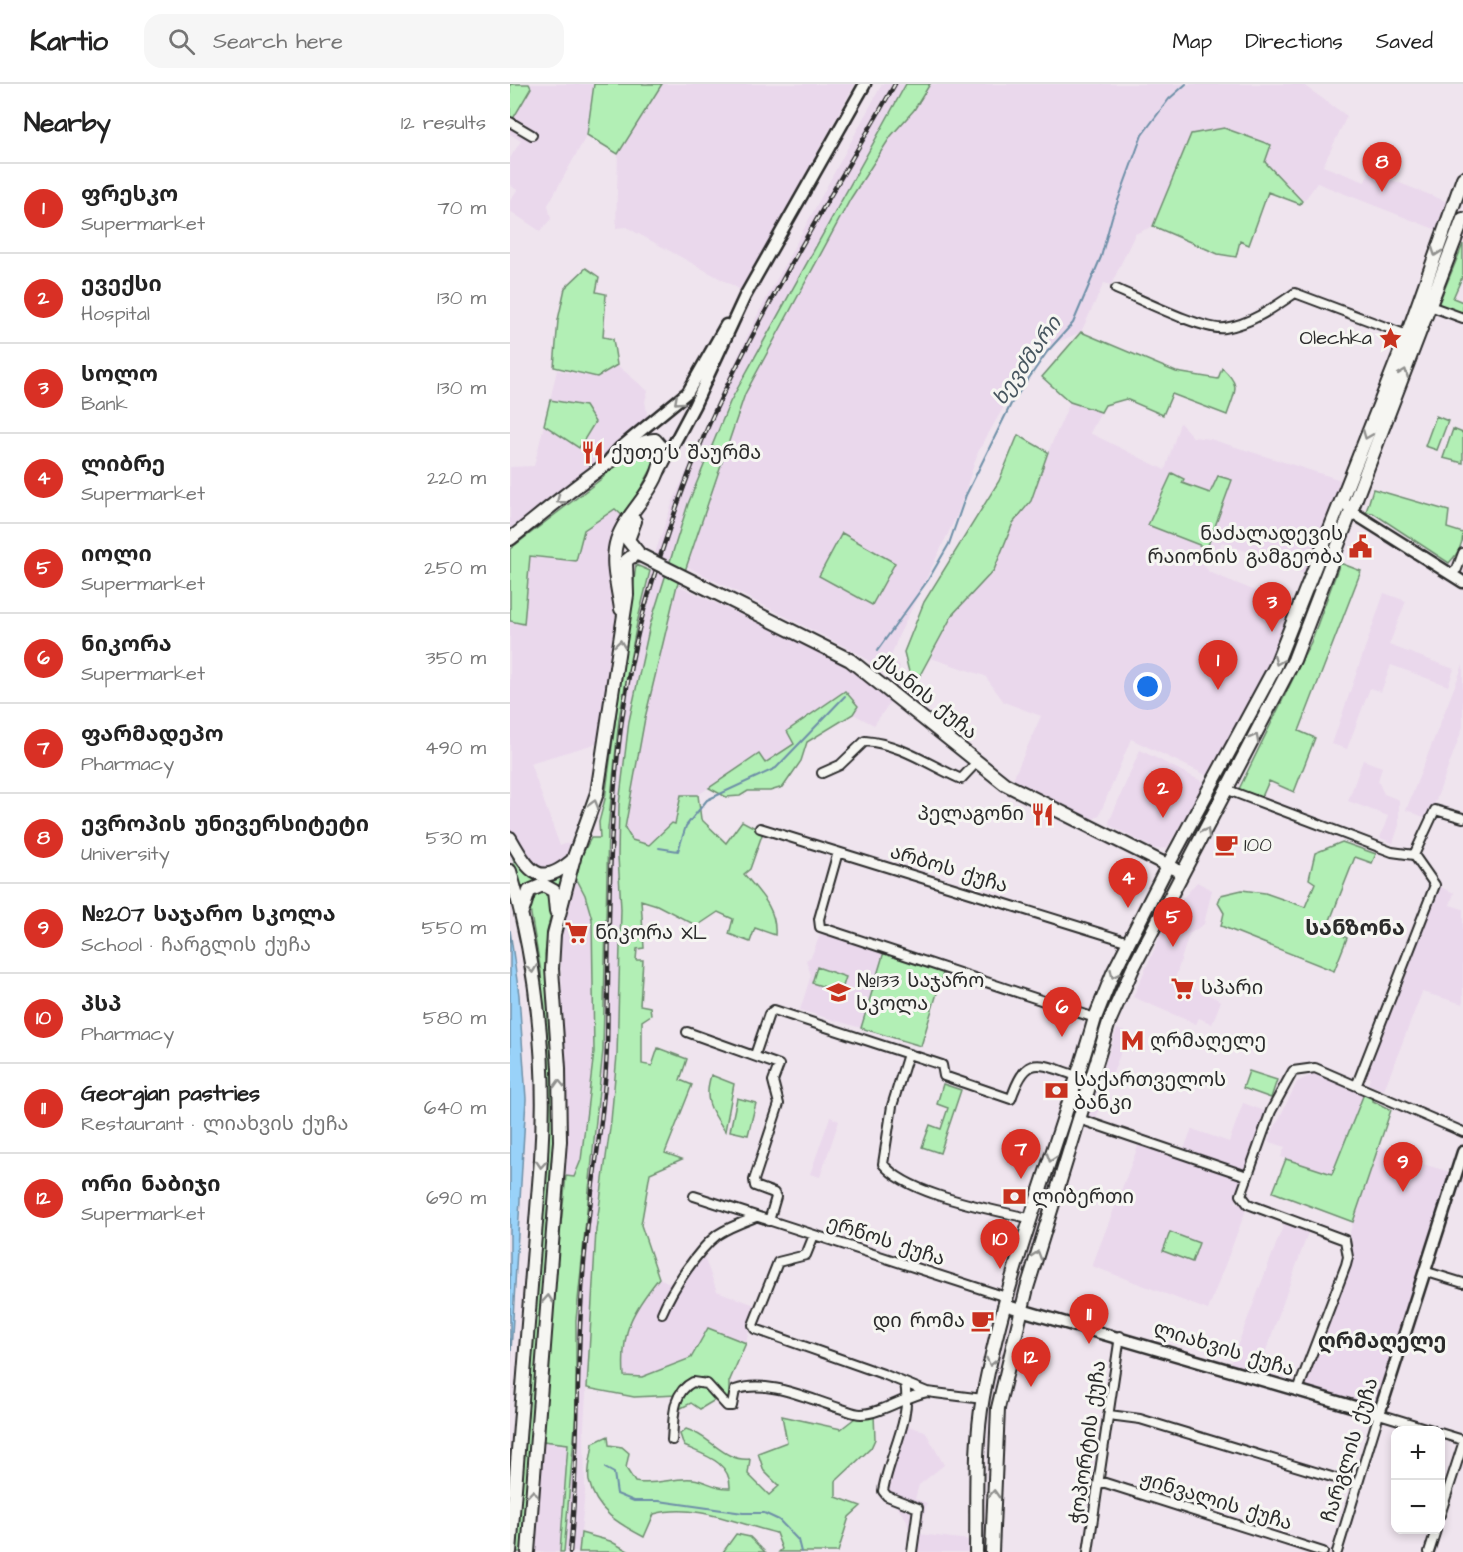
<!DOCTYPE html>
<meta charset="utf-8">
<style>
body{margin:0;font-family:"Architects Daughter","Noto Sans Georgian",sans-serif;background:#f6f6f6;color:#222}
.controls{position:absolute;right:18px;bottom:18px;display:grid;overflow:hidden;border-radius:12px;box-shadow:0 3px 9px #0003}
.controls button{width:54px;height:54px;display:grid;place-items:center;padding:0;border:0;border-bottom:2px solid #e0e0e0;background:#fff;color:#222;font:30px sans-serif}
.you{position:absolute;left:638px;top:603px;width:21px;height:21px;margin:-15px;border:4px solid #fff;border-radius:50%;background:#1a73e8;box-shadow:0 0 0 9px #1a73e833}
.badge{display:grid;place-items:center;width:39px;height:39px;border-radius:50%;background:#d93025;color:#fff;font-size:20px;font-weight:700}
.pin{position:absolute;translate:-50% -50px;filter:drop-shadow(0 2px 3px #0008)}
.pin::after{content:'';position:absolute;top:32px;width:21px;height:18px;background:inherit;clip-path:polygon(0 0,100% 0,50% 100%)}
.list{margin:0;padding:0;list-style:none}
h2{display:flex;justify-content:space-between;align-items:center;height:78px;margin:0;padding:0 24px;font-size:26px}
h2 small{font-size:20px;font-weight:400;color:#767676}
.list li{display:grid;grid-template-columns:39px 1fr auto;gap:18px;align-items:center;box-sizing:border-box;height:90px;padding:0 24px;border-top:2px solid #e0e0e0}
.list b{display:block;font-size:22px;white-space:nowrap}
.list p{margin:0;font-size:20px;white-space:nowrap;color:#767676}
.list em{font-size:20px;font-style:normal;color:#767676}
.icon{flex:none;width:33px;height:33px;fill:none;stroke:currentColor;stroke-width:2;stroke-linecap:round;stroke-linejoin:round}
.map{position:relative;flex:none;width:953px;height:1468px;overflow:hidden}
header{display:flex;align-items:center;gap:36px;box-sizing:border-box;height:84px;padding:0 30px;background:#fff;border-bottom:2px solid #e0e0e0}
header strong{font-size:28px}
nav{display:flex;gap:33px;margin-inline-start:auto;font-size:21px}
.search{width:420px;height:54px;background:#f6f6f6;display:flex;align-items:center;gap:15px;box-sizing:border-box;padding:0 21px;border-radius:18px;color:#767676;font-size:22px}
main{display:flex}
aside{flex:1;background:#fff}
.map>svg:first-child{display:block}
.built{fill:#ead8ec;fill-rule:evenodd}
.green{fill:#b2efb5;stroke:#6e8d70;stroke-width:1.5}
.water{fill:#99d2f9;stroke:#6d8fa7;stroke-width:1.5}
.lines{fill:none;stroke-linecap:round;stroke-linejoin:round}
.stream{stroke:#6d8fa7;stroke-width:2}
.street-casing{stroke:#2b2b2b;stroke-width:12}
.secondary-casing{stroke:#2b2b2b;stroke-width:15}
.primary-casing{stroke:#2b2b2b;stroke-width:16}
.street{stroke:#f6f6f2;stroke-width:8}
.secondary{stroke:#f6f6f2;stroke-width:10}
.primary{stroke:#f6f6f2;stroke-width:12}
.rail-casing{stroke:#2b2b2b;stroke-width:4.5}
.rail{stroke:#f6f6f2;stroke-width:2;stroke-dasharray:7;stroke-linecap:butt}
.primary-bridge-casing{stroke:#2b2b2b;stroke-width:16;stroke-linecap:butt}
.primary-bridge{stroke:#f6f6f2;stroke-width:12}
.oneway{stroke:#90908e}
.labels{text-anchor:middle;dominant-baseline:central;stroke-width:6;stroke-linejoin:round;paint-order:stroke}
.poi-label{font-size:20px;fill:#2b2b2b;stroke:#f6f6f2;text-anchor:start}
.street-label{font-size:20px;fill:#2b2b2b;stroke:#f6f6f2}
.water-label{font-size:21px;font-style:italic;fill:#46555e;stroke:#f6f6f2}
.neighbourhood-label{font-size:21px;font-weight:bold;fill:#2b2b2b;stroke:#f6f6f2}
.quarter-label{font-size:22px;font-weight:bold;fill:#2b2b2b;stroke:#f6f6f2}
</style>
<header>
<strong>Kartio</strong>
<div class="search"><svg class="icon" aria-label="search" viewBox="0 0 24 24"><circle cx="10" cy="10" r="6"/><path d="M15 15l6 6"/></svg>Search here</div>
<nav><a>Map</a><a>Directions</a><a>Saved</a></nav>
</header>
<main>
<aside>
<h2>Nearby<small>12 results</small></h2>
<ul class="list">
<li><span class="badge">1</span><div><b>ფრესკო</b><p>Supermarket</p></div><em>70 m</em></li>
<li><span class="badge">2</span><div><b>ევექსი</b><p>Hospital</p></div><em>130 m</em></li>
<li><span class="badge">3</span><div><b>სოლო</b><p>Bank</p></div><em>130 m</em></li>
<li><span class="badge">4</span><div><b>ლიბრე</b><p>Supermarket</p></div><em>220 m</em></li>
<li><span class="badge">5</span><div><b>იოლი</b><p>Supermarket</p></div><em>250 m</em></li>
<li><span class="badge">6</span><div><b>ნიკორა</b><p>Supermarket</p></div><em>350 m</em></li>
<li><span class="badge">7</span><div><b>ფარმადეპო</b><p>Pharmacy</p></div><em>490 m</em></li>
<li><span class="badge">8</span><div><b>ევროპის უნივერსიტეტი</b><p>University</p></div><em>530 m</em></li>
<li><span class="badge">9</span><div><b>№207 საჯარო სკოლა</b><p>School · ჩარგლის ქუჩა</p></div><em>550 m</em></li>
<li><span class="badge">10</span><div><b>პსპ</b><p>Pharmacy</p></div><em>580 m</em></li>
<li><span class="badge">11</span><div><b>Georgian pastries</b><p>Restaurant · ლიახვის ქუჩა</p></div><em>640 m</em></li>
<li><span class="badge">12</span><div><b>ორი ნაბიჯი</b><p>Supermarket</p></div><em>690 m</em></li>
</ul>
</aside>
<div class="map">
<svg width="953" height="1468" viewBox="0 0 953 1468">
<rect width="100%" height="100%" fill="#efe4ee"/>
<filter id="ink" filterUnits="userSpaceOnUse"><feTurbulence type="fractalNoise" baseFrequency=".0167" numOctaves="2"/><feDisplacementMap in="SourceGraphic" scale="12" xChannelSelector="R" yChannelSelector="G"/><feConvolveMatrix kernelMatrix="1 2 1 2 8 2 1 2 1" color-interpolation-filters="sRGB"/></filter>
<g filter="url(#ink)">
<path class="built" d="M19,0H84L79,47L38,121L41,135L30,147L0,127V117L7,106L0,101V74L11,57L0,50V40L21,5Z
M152,0H345L231,206L116,143L106,144L108,70Z
M372,0H396L220,318L178,420L140,541L119,637L109,721L108,772L111,825L107,971L101,1037L86,1146L74,1342L75,1408L69,1468H54L66,1330V1236L93,966L98,745L109,634L127,539L143,475L162,420L210,310L248,230Z
M420,0H792L837,32L813,82L855,98L859,87L938,118L927,146L807,99L794,117L755,78L761,61L681,50L643,142L625,150L601,201L594,199L571,248L525,268L468,368L448,429L388,553L381,573L390,582L383,597L351,571L176,482L235,310L341,114L381,52L404,26Z
M107,281L138,307L135,317L138,336L0,446V383L24,382L34,341L69,364L74,322L40,316L47,286L87,293Z
M560,318L591,328L580,349L655,386L670,339L683,353L700,355L831,396L797,491L712,458L707,468L701,467L694,481L699,488L784,523L758,586L698,692L621,655L589,732L583,735L503,695L531,632L494,618L475,592L421,574L443,530L484,486L503,439L521,417L531,384ZM674,396L672,399L700,410L639,441Z
M105,425L115,434L102,451L97,475L106,513L105,551L88,659L20,679L50,762L65,756L55,780L30,784L17,773L0,747V537L14,540L20,472L65,477L74,446Z
M167,501L327,576L381,617L364,641L343,630L348,622L277,647L284,659L255,679L248,671L188,711H171L165,741L162,739L139,761L122,756L115,744L135,634Z
M874,509L896,517L879,561L944,585L938,602L881,581L871,608L860,604L837,665L822,660Z
M953,581V643L919,735L896,726Z
M630,666L695,699L657,764L645,765L601,742L599,738Z
M853,676L872,683L868,697L874,710L889,716V741L883,759L870,754L878,732L838,717Z
M63,788L75,811L82,835L84,968L71,1076L64,1093L56,1092L58,1036L49,843Z
M687,798L702,806L694,840L679,850L665,895L711,917L702,940L689,934L686,940L623,913L661,828Z
M928,802L944,809L940,821L953,825V920L912,908L874,1006L858,1000L860,994L855,992Z
M316,850L374,868L351,944L290,926L301,891L296,876L301,873L310,851Z
M607,945L618,949L585,1037L577,1032Z
M807,988L855,1007L822,1091L771,1073L775,1063L758,1057L787,998Z
M733,1019L757,1028L737,1086L673,1067L682,1045L719,1058Z
M320,1033L329,1037L310,1093L300,1090Z
M629,1060L732,1095L726,1118L737,1123L698,1226L582,1182Z
M868,1062L894,1070L899,1076L940,1088L865,1322L860,1323L787,1300L836,1169L833,1158L843,1157L839,1152L843,1138Z
M775,1137L799,1146L748,1289L720,1281Z
M193,1170L207,1207L245,1221L236,1259L198,1244L181,1274L132,1293H114L112,1265L118,1243L129,1218L149,1194L164,1201Z
M398,1342L415,1347L434,1381L409,1401L405,1415L417,1419L410,1450L459,1456V1468H404L409,1450L399,1448L397,1436L377,1411L375,1398Z
M33,1357L58,1359L50,1468H23Z"/>
<path class="green" d="M0,0H19L21,4L0,40Z
M84,0H152L108,70L77,51Z
M396,0H420L404,26L381,52L341,114L235,310L174,490L167,501L135,634L115,744L122,756L139,761L162,739L165,740L171,711H188L191,735L216,759L232,737L253,748L240,785L234,790C250,809 267,825 265,851L245,844L240,858L219,850L223,835L208,828L187,842L147,821L131,816L134,864L127,865L126,876H133L130,921L140,923L141,931L132,937V980L142,982L148,964L177,975L170,996L182,1001L155,1069L172,1075L140,1089L131,1141L149,1194C121,1229 111,1247 114,1292L132,1293L181,1274L198,1244L236,1259L219,1298V1318L194,1293L175,1300L167,1311L124,1313L77,1304L86,1146L101,1037L107,971L111,825L108,772L109,721L119,637L140,541L178,420L220,318Z
M714,44L761,61L755,78L792,117L790,120L758,108L739,161L730,157L726,173L708,170L643,142L681,50Z
M953,160V191L943,214L953,218V231L928,221Z
M76,184L89,193L86,208L96,210L93,253L103,255L107,281L87,293L44,283L48,236L55,204Z
M571,248L666,288L708,295L712,284C732,302 725,307 717,331L662,310L653,331L616,315L595,321L591,328L560,318L532,293Z
M40,316L75,322L85,338L69,364L34,341Z
M926,332L938,337L927,366L915,362Z
M943,345L953,349V379L933,374Z
M508,351L538,368L521,417L503,439L484,486L443,530L403,604L394,568L414,518L489,397Z
M136,362L145,370V378L115,434L105,425L74,446L66,477L20,472L14,540L0,537V465L90,396L124,365Z
M662,389L674,395L672,399L700,409L708,392L722,396L697,464L638,441Z
M863,405L939,427L937,444L953,449C953,460 947,471 939,479L863,429L856,428Z
M332,449L385,479L362,521L309,492Z
M830,479L851,487L789,647L805,654L784,708L759,697L751,715L728,707L801,558Z
M126,481L140,487L127,539L109,634L98,745L93,966L66,1236V1330L54,1468H50L58,1360L33,1357L41,1237L56,1092L64,1093L71,1076L84,968L82,835L75,811L63,788L81,754H90L89,738L95,715Z
M335,607L348,622L343,630L297,658L291,677L273,703L260,707H238L230,712L216,713L199,704L249,670L255,679L284,660L277,647Z
M832,758L866,770L862,779L845,773L817,844L837,854L824,887L711,842L714,829L708,819L711,811L732,806L755,809L795,823L805,799L799,795L805,769Z
M0,762L15,785L55,788L50,807L31,797L18,802L12,810Z
M27,806L39,808L42,819L35,870L43,995V1054L12,1468H6L39,1042L31,888L19,819Z
M374,868L434,886L411,962L351,944Z
M307,883L336,893L331,908L302,899Z
M739,987L767,996L761,1014L733,1004Z
M201,991L224,1000L215,1047C201,1026 193,1017 201,991Z
M433,1000L451,1006L430,1069L412,1063L420,1041L431,1045L438,1024L427,1020Z
M855,1007L864,1011L863,1017L881,1026L843,1138L763,1108L776,1075L822,1090Z
M227,1014L246,1019L238,1051L220,1047Z
M660,1148L689,1159L682,1178L653,1167Z
M185,1301L196,1303L205,1316L190,1325L181,1319L167,1326C170,1313 172,1306 185,1301Z
M349,1331L358,1334L364,1331L365,1355L361,1364L326,1397V1413L351,1422L339,1433L328,1468H269L272,1465L266,1449C226,1439 185,1419 144,1430L134,1453C109,1440 86,1427 79,1397C77,1386 82,1370 83,1359L98,1352L99,1361L112,1363L119,1369L116,1384L125,1398C148,1402 162,1393 183,1395C197,1397 206,1405 220,1404C221,1378 194,1371 174,1362L170,1350L176,1345C201,1352 214,1378 240,1375L238,1390L259,1411L269,1402L254,1387L248,1369L277,1358L272,1332L331,1345Z
M71,1449L100,1457L120,1468H69Z
M226,1450L240,1453L255,1468H213Z"/>
<path class="water" d="M0,846L9,911L16,1015L0,1284Z"/>
<g class="lines">
<path class="stream" d="M367,567L418,496L439,460L456,411L501,320L537,268L563,239L591,173L602,133L632,51L659,15L676,0
M149,764L168,767L176,742L197,716L266,684L335,612
M95,1384L104,1389L107,1410L124,1417H149L233,1429H254L269,1436L288,1456L291,1468"/>
<defs>
<path id="street" d="M0,38L22,51
M606,205C628,214 693,247 715,244C741,240 763,224 785,209L897,251
M920,222L953,234
M941,490L947,485L953,469
M312,689L330,681L355,657C391,660 419,681 451,695L466,679
M718,706L882,768L904,771L925,801L847,1000
M250,744L619,858
M328,768L309,835L310,843L585,934
M904,771L925,726L953,734
M177,948L269,981L263,997L269,1020L244,1096L245,1102L264,1109L266,1113L259,1137
M398,970L382,1022L373,1080C399,1112 482,1125 522,1135
M245,971L259,930L264,926L432,981L434,992L501,1015C517,969 527,979 567,992
M569,1035L737,1092
M184,1112L496,1213
M304,1151L296,1171L268,1178L243,1241L245,1245L373,1290L417,1308L473,1315
M917,1188L953,1199
M152,1229C162,1205 187,1167 207,1151C219,1143 233,1138 246,1133
M395,1299C402,1337 379,1370 373,1407L377,1412L408,1424L402,1468
M788,1306L836,1181L838,1173L835,1156L738,1120L731,1111L761,1027L783,987L805,984L953,1048
M599,1331L630,1335L848,1401
M930,1349L953,1356
M162,1356C164,1335 161,1309 183,1298L197,1300L217,1322H222L225,1306C256,1294 299,1315 329,1324C336,1326 344,1330 351,1330C370,1330 396,1312 417,1308
M589,1397L813,1468
M930,1431L953,1360
M578,1468L610,1252
M827,1468L869,1330L922,1346
M919,1468L926,1446"/>
<path id="secondary" d="M100,375L110,364L178,308L216,241
M150,386L184,322L235,212L355,0
M836,420L842,428L953,498
M494,1221L869,1330L953,1068"/>
<path id="primary" d="M125,437L118,456L130,471
M0,455C23,438 122,352 145,356L151,363C156,401 118,423 107,456C100,478 108,503 111,525
M192,502L340,576L495,700L665,785
M0,754C19,787 29,806 64,775
M0,787C27,880 37,979 31,1075L0,1468
M13,826L19,807L33,801L44,807L46,827
M18,1468L50,1057L49,984L42,885L44,850L64,773L87,709L117,511L116,477L121,473L130,471
M466,1468C467,1417 464,1363 473,1313C497,1184 549,1060 585,934L603,889L658,781L765,583L897,251L953,94
M482,1468L488,1324L517,1204L599,938L623,884L784,576L953,135"/>
</defs>
<use href="#street" class="street-casing"/>
<use href="#secondary" class="secondary-casing"/>
<use href="#primary" class="primary-casing"/>
<use href="#street" class="street"/>
<use href="#secondary" class="secondary"/>
<use href="#primary" class="primary"/>
<defs>
<path id="rail" d="M60,1468C70,1368 65,1268 75,1168C81,1100 95,1031 97,962C100,816 95,668 134,526C155,453 180,378 213,310C264,204 327,102 385,0"/>
</defs>
<use href="#rail" class="rail-casing"/>
<use href="#rail" class="rail"/>
<defs>
<path id="primary-bridge" d="M130,471L192,502"/>
</defs>
<use href="#primary-bridge" class="primary-bridge-casing"/>
<use href="#primary-bridge" class="primary-bridge"/>
</g>
<defs><path id="oneway-chevron" d="M-2-3.5L2.5 0L-2 3.5" fill="none" stroke-width="1.6" stroke-linecap="round" stroke-linejoin="round" transform="scale(1.5)"/></defs>
<g class="oneway">
<use href="#oneway-chevron" transform="translate(926 168) rotate(109)"/>
<use href="#oneway-chevron" transform="translate(894 289) rotate(-69)"/>
<use href="#oneway-chevron" transform="translate(168 317) rotate(138)"/>
<use href="#oneway-chevron" transform="translate(857 351) rotate(112)"/>
<use href="#oneway-chevron" transform="translate(50 416) rotate(142)"/>
<use href="#oneway-chevron" transform="translate(110 560) rotate(-82)"/>
<use href="#oneway-chevron" transform="translate(768 577) rotate(113)"/>
<use href="#oneway-chevron" transform="translate(745 654) rotate(-62)"/>
<use href="#oneway-chevron" transform="translate(84 720) rotate(-74)"/>
<use href="#oneway-chevron" transform="translate(696 748) rotate(-61)"/>
<use href="#oneway-chevron" transform="translate(22 885) rotate(82)"/>
<use href="#oneway-chevron" transform="translate(604 890) rotate(115)"/>
<use href="#oneway-chevron" transform="translate(49 1000) rotate(-92)"/>
<use href="#oneway-chevron" transform="translate(541 1074) rotate(108)"/>
<use href="#oneway-chevron" transform="translate(31 1080) rotate(94)"/>
<use href="#oneway-chevron" transform="translate(527 1171) rotate(-73)"/>
<use href="#oneway-chevron" transform="translate(38 1215) rotate(-86)"/>
<use href="#oneway-chevron" transform="translate(481 1278) rotate(103)"/>
<use href="#oneway-chevron" transform="translate(23 1410) rotate(-85)"/>
<use href="#oneway-chevron" transform="translate(484 1410) rotate(-88)"/>
</g>
</g>
<defs>
<symbol id="sight-bare" viewBox="-9 -9 18 18"><path d="M0-6L1.8-2.2L6-1.7L2.9 1.2L3.7 5.4L0 3.3L-3.7 5.4L-2.9 1.2L-6-1.7L-1.8-2.2Z" fill="#c8321e" stroke="#f6f6f2" stroke-width="2.5" paint-order="stroke"/></symbol>
<symbol id="restaurant-bare" viewBox="-9 -9 18 18"><path d="M-5-6h1v4h1v-4h1v4h1v-4h1v5L-1.5 .5V6h-2V.5L-5-1ZM5-6V6H3V1.5H1.5Q1.5-4 5-6Z" fill="#c8321e" stroke="#f6f6f2" stroke-width="2.5" paint-order="stroke"/></symbol>
<symbol id="civic-bare" viewBox="-9 -9 18 18"><path d="M-.6-6.5H3V-4.5H.6V-3L4-1V1h2V6H-6V1h2V-1L-.6-3ZM-1.2 2.5V6h2.4V2.5Z" fill="#c8321e" stroke="#f6f6f2" stroke-width="2.5" paint-order="stroke"/></symbol>
<symbol id="cafe-bare" viewBox="-9 -9 18 18"><path d="M-5.5-4.5H6V0H3Q3 3.5 0 3.5H-2.5Q-5.5 3.5-5.5 0ZM3-3.2v2h1.7v-2ZM-6 4.5H4V6H-6Z" fill="#c8321e" stroke="#f6f6f2" stroke-width="2.5" paint-order="stroke"/></symbol>
<symbol id="supermarket-bare" viewBox="-9 -9 18 18"><path d="M-6-5.5h2.5l.6 2H6L4.5 2H-2.5L-4.4-4H-6ZM-1.5 3.2a1.3 1.3 0 1 0 .1 0ZM3 3.2a1.3 1.3 0 1 0 .1 0Z" fill="#c8321e" stroke="#f6f6f2" stroke-width="2.5" paint-order="stroke"/></symbol>
<symbol id="school-bare" viewBox="-9 -9 18 18"><path d="M0-5L7-2L0 1L-7-2ZM-4 1L0 2.5L4 1V4Q0 6-4 4Z" fill="#c8321e" stroke="#f6f6f2" stroke-width="2.5" paint-order="stroke"/></symbol>
<symbol id="metro-bare" viewBox="-9 -9 18 18"><path d="M-5.5 5V-5H-3L0 0L3-5H5.5V5H3V-.5L0 4L-3-.5V5Z" fill="#c8321e" stroke="#f6f6f2" stroke-width="2.5" paint-order="stroke"/></symbol>
<symbol id="bank-bare" viewBox="-9 -9 18 18"><path d="M-6-4H6V4H-6ZM0-2.3a2.3 2.3 0 1 0 0 4.6a2.3 2.3 0 1 0 0-4.6Z" fill="#c8321e" stroke="#f6f6f2" stroke-width="2.5" paint-order="stroke"/></symbol>
</defs>
<g fill-rule="evenodd">
<use href="#sight-bare" x="864" y="238" width="33" height="33"/>
<use href="#restaurant-bare" x="66" y="352" width="33" height="33"/>
<use href="#civic-bare" x="834" y="446" width="33" height="33"/>
<use href="#restaurant-bare" x="516" y="714" width="33" height="33"/>
<use href="#cafe-bare" x="700" y="744" width="33" height="33"/>
<use href="#supermarket-bare" x="50" y="832" width="33" height="33"/>
<use href="#supermarket-bare" x="656" y="888" width="33" height="33"/>
<use href="#school-bare" x="312" y="892" width="33" height="33"/>
<use href="#metro-bare" x="606" y="940" width="33" height="33"/>
<use href="#bank-bare" x="530" y="990" width="33" height="33"/>
<use href="#bank-bare" x="488" y="1096" width="33" height="33"/>
<use href="#cafe-bare" x="456" y="1220" width="33" height="33"/>
</g>
<g class="labels">
<g class="poi-label">
<text x="862" y="254" text-anchor="end">Olechka</text>
<text x="101" y="369">ქუთე'ს შაურმა</text>
<text x="833" y="450" text-anchor="end">ნაძალადევის<tspan x="833" dy="23">რაიონის გამგეობა</tspan></text>
<text x="514" y="730" text-anchor="end">პელაგონი</text>
<text x="734" y="761">100</text>
<text x="85" y="849">ნიკორა XL</text>
<text x="346" y="897">№133 საჯარო<tspan x="346" dy="23">სკოლა</tspan></text>
<text x="691" y="904">სპარი</text>
<text x="640" y="957">ღრმაღელე</text>
<text x="564" y="996">საქართველოს<tspan x="564" dy="23">ბანკი</tspan></text>
<text x="522" y="1113">ლიბერთი</text>
<text x="455" y="1237" text-anchor="end">დი რომა</text>
</g>
<g class="street-label">
<text transform="translate(416 612) rotate(39)">ქსანის ქუჩა</text>
<text transform="translate(439 785) rotate(17)">არბოს ქუჩა</text>
<text transform="translate(376 1157) rotate(18)">ერწოს ქუჩა</text>
<text transform="translate(714 1265) rotate(17)">ლიახვის ქუჩა</text>
<text transform="translate(578 1358) rotate(-82)">ჭოპორტის ქუჩა</text>
<text transform="translate(840 1366) rotate(-73)">ჩარგლის ქუჩა</text>
<text transform="translate(706 1417) rotate(17)">ჟინვალის ქუჩა</text>
</g>
<g class="water-label">
<text transform="translate(517 277) rotate(-55)">ხევძმარი</text>
</g>
<g class="neighbourhood-label">
<text x="872" y="1257">ღრმაღელე</text>
</g>
<g class="quarter-label">
<text x="845" y="844">სანზონა</text>
</g>
</g>
</svg>
<div class="controls">
<button>+</button>
<button>−</button>
</div>
<div class="you"></div>
<div class="pin badge" style="left:708px;top:606px">1</div>
<div class="pin badge" style="left:653px;top:734px">2</div>
<div class="pin badge" style="left:762px;top:548px">3</div>
<div class="pin badge" style="left:618px;top:824px">4</div>
<div class="pin badge" style="left:663px;top:863px">5</div>
<div class="pin badge" style="left:552px;top:953px">6</div>
<div class="pin badge" style="left:511px;top:1095px">7</div>
<div class="pin badge" style="left:872px;top:108px">8</div>
<div class="pin badge" style="left:893px;top:1108px">9</div>
<div class="pin badge" style="left:490px;top:1185px">10</div>
<div class="pin badge" style="left:579px;top:1260px">11</div>
<div class="pin badge" style="left:521px;top:1303px">12</div>
</div>
</main>
